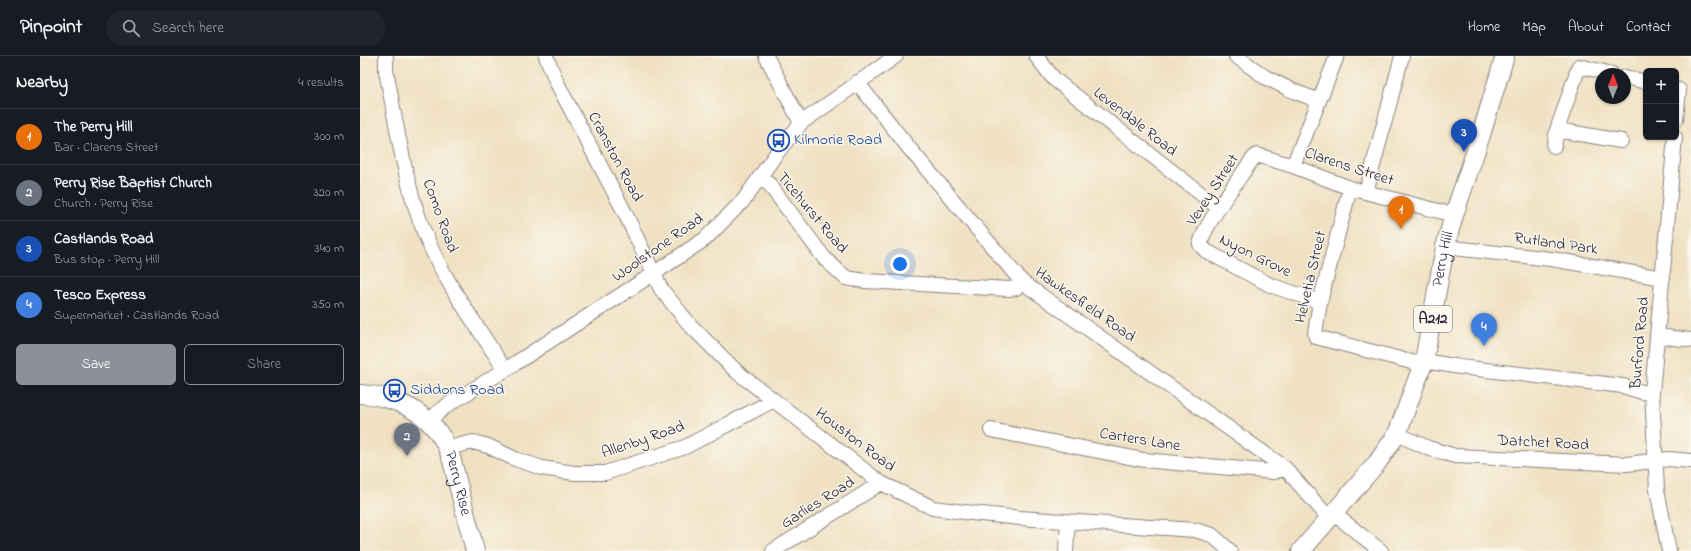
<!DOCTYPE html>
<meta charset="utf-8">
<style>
body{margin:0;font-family:"Indie Flower",sans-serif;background:#20242c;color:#f1f3f6}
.controls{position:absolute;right:12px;top:12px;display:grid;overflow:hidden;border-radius:6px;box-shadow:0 1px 3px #0004}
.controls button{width:36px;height:36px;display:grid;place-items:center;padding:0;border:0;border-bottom:1px solid #363941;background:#171b24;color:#f1f3f6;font:20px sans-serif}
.compass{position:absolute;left:1235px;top:12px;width:36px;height:36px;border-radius:50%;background:#171b24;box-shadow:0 1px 3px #0004;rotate:1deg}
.you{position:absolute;left:540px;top:208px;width:14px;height:14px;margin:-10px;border:3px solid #fff;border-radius:50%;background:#1a73e8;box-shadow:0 0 0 6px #1a73e833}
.badge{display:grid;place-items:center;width:26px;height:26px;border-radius:50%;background:#8c9099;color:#fff;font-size:13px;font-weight:700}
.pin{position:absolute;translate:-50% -33px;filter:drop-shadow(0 1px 2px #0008)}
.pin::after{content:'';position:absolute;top:21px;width:14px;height:12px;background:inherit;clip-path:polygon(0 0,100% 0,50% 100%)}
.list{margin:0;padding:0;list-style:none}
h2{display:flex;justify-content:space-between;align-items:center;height:52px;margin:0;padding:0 16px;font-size:17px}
h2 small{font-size:13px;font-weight:400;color:#9ea1a6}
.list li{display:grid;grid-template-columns:26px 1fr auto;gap:12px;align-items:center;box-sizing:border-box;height:56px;padding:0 16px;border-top:1px solid #363941}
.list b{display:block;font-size:15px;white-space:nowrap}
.list p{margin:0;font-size:13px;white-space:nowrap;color:#9ea1a6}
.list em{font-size:13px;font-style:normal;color:#9ea1a6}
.actions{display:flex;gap:8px;padding:12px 16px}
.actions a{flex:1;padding:9px 0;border:1px solid #8c9099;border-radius:6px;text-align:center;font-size:14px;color:#8c9099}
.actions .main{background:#8c9099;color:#fff}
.icon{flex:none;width:22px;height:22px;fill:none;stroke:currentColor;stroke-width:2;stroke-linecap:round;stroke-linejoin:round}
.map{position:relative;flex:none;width:1331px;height:495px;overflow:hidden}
header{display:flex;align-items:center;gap:24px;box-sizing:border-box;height:56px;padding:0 20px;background:#171b24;border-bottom:1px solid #363941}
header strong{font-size:19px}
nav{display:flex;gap:22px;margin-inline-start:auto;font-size:14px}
.search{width:280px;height:36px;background:#20242c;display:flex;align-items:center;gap:10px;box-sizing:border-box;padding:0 14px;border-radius:22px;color:#9ea1a6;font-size:15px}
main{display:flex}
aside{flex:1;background:#171b24}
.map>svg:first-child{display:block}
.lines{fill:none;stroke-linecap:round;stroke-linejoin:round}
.minor-casing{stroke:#89827f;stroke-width:16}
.major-casing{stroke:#89827f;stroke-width:20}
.minor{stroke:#fff;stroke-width:14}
.major{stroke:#fff;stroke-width:18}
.labels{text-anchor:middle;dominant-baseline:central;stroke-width:3;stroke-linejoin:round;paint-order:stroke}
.shield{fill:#fbf7ec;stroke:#636270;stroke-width:1}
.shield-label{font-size:15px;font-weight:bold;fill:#22223b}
.street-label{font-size:16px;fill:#22223b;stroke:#fbf7ec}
.transit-label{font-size:16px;fill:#164399;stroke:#fbf7ec;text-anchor:start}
</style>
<header>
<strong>Pinpoint</strong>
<div class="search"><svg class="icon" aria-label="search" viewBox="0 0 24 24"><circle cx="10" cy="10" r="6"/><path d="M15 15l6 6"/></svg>Search here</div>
<nav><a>Home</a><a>Map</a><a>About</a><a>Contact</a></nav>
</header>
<main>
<aside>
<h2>Nearby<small>4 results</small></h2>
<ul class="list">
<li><span class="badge" style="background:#e8710a">1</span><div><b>The Perry Hill</b><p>Bar · Clarens Street</p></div><em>300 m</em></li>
<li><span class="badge" style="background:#6b7280">2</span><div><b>Perry Rise Baptist Church</b><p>Church · Perry Rise</p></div><em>320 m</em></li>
<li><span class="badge" style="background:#1a4fb4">3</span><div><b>Castlands Road</b><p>Bus stop · Perry Hill</p></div><em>340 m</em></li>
<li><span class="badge" style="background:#3f7fe0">4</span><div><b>Tesco Express</b><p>Supermarket · Castlands Road</p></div><em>350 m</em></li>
</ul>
<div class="actions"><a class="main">Save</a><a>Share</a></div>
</aside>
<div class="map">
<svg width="1331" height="495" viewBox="0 0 1331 495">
<rect width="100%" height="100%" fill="#fbf7ec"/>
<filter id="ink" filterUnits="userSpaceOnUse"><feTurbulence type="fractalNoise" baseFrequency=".025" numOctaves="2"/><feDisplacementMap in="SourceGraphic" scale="8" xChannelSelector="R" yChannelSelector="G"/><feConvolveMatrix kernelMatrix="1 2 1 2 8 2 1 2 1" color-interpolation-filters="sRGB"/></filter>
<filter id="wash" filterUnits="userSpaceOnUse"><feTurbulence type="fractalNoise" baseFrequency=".012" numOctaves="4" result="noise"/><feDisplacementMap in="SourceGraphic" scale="16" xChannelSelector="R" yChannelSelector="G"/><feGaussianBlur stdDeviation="0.9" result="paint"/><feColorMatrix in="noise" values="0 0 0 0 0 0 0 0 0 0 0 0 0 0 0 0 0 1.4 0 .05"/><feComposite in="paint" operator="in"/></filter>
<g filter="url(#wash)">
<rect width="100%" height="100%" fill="#f0e1c3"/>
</g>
<g filter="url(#ink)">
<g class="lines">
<defs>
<path id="minor" d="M26,0V15C38,74 45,136 71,192C91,235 120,274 145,314
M186,0L197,27L266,159L301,233L330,269L377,316L521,427L573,452L612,457L660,462L835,474L852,479L870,495
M406,0L441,67
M676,0L694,23L859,152
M876,0L905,21L931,34L959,45
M1265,21L1286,26
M497,26L549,92L662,226L925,412L969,462
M1316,63L1319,34
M1197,74L1261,85
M1194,90L1197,74L1219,10L1252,18
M933,110L977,0
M400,122L409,128L465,203L486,222L505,225L649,233L656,232L662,226
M990,132L960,246L955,277L956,281L1063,309
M1006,136L1042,0
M1085,191L1191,203L1303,222
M960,246L910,229L846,195L840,188C845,167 878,125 891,105L897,99L933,110L990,132L1094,159
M1297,280L1331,284
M1064,305L1100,311L1263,330L1282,336L1292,337
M69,364L89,348L145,314L293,218L345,183L383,145L416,98L441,67L536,0
M631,374L784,404L914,416L925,412
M1037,378L1068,392L1095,400L1267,408L1309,403L1331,405
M88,392L113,386L128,390L155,403L182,412L214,417H245L325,391L414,344
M973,457L1021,495
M413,495L521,427
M706,495L708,466
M1309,495L1297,434L1292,337L1315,81"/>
<g id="major">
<path id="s1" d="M0,338C36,340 71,357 87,391C93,403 95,419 99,432C104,453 110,474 115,495"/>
<path id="s2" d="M941,495L1017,407L1037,378L1064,305L1085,191L1094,159L1121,79L1145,0"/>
</g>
</defs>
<use href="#minor" class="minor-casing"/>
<use href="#major" class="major-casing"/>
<use href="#minor" class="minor"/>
<use href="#major" class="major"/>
</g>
</g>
<defs>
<symbol id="bus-ring" viewBox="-11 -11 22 22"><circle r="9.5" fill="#fbf7ec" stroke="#1a4fb4" stroke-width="1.5"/><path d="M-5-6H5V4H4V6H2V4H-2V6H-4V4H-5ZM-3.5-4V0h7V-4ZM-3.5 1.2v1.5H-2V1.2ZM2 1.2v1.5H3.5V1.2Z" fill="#1a4fb4"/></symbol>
</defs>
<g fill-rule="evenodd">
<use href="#bus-ring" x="406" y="72" width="25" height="25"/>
<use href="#bus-ring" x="22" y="322" width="25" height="25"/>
</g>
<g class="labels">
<rect class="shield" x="1054" y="250" width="38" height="26" rx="3"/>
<g class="shield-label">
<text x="1073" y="263">A212</text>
</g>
<g class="street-label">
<text transform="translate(775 66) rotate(38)">Levendale Road</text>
<text transform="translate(255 101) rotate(62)">Cranston Road</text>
<text transform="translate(989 111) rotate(18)">Clarens Street</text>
<text transform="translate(853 134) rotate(-57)">Vevey Street</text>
<text transform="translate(452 157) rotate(50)">Ticehurst Road</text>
<text transform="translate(80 160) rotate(70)">Como Road</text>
<text transform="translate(1196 188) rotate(8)">Rutland Park</text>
<text transform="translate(298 192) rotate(-35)">Woolstone Road</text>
<text transform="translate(895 200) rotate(26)">Nyon Grove</text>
<text stroke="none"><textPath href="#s2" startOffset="333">Perry Hill</textPath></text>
<text transform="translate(951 221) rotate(-77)">Helvetia Street</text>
<text transform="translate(725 249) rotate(35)">Hawkesfield Road</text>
<text transform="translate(1280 287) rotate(-85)">Burford Road</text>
<text transform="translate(283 384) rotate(-19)">Allenby Road</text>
<text transform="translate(495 384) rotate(37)">Houston Road</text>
<text transform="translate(780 384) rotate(9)">Carters Lane</text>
<text transform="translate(1183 387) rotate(3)">Datchet Road</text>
<text stroke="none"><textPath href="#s1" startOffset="145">Perry Rise</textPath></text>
<text transform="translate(458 447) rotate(-32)">Garlies Road</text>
</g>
<g class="transit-label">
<text x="434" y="84">Kilmorie Road</text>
<text x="50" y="334">Siddons Road</text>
</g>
</g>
</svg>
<div class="controls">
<button>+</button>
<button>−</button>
</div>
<svg class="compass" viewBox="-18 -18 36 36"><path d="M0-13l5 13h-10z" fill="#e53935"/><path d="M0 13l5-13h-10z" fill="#9ea1a6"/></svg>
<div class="you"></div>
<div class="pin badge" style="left:1041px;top:173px;background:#e8710a">1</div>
<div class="pin badge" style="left:47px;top:400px;background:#6b7280">2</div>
<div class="pin badge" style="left:1104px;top:96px;background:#1a4fb4">3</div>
<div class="pin badge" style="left:1124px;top:290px;background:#3f7fe0">4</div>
</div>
</main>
